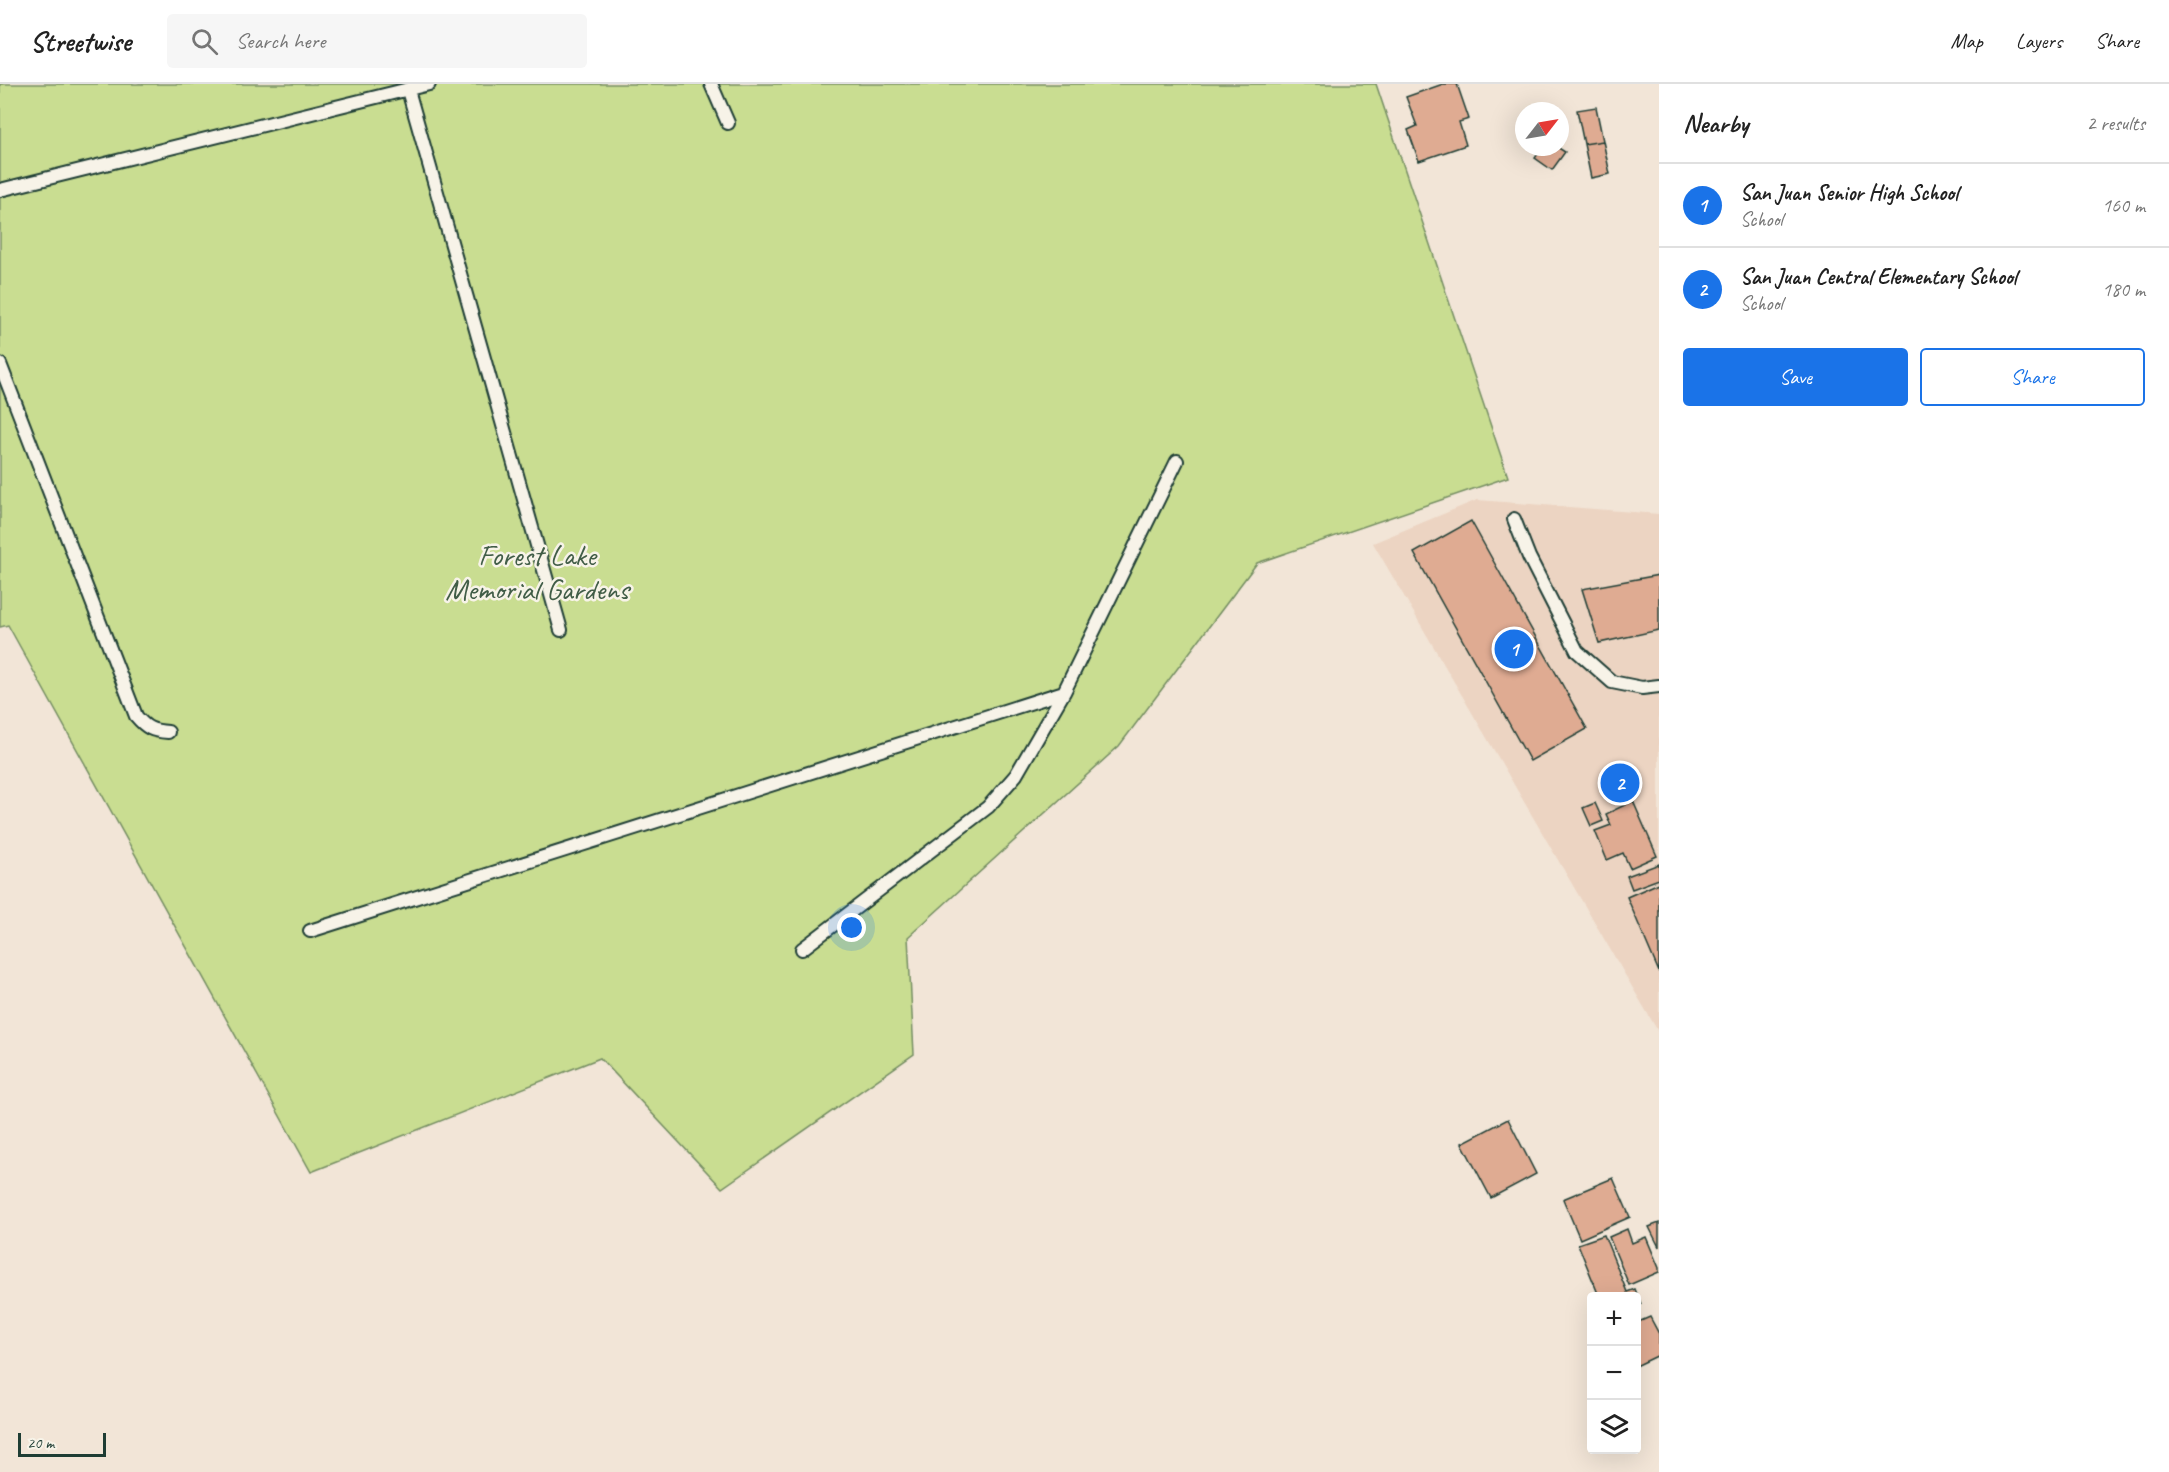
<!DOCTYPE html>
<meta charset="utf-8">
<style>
body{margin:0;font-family:Caveat,sans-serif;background:#f6f6f6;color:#222}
.controls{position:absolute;right:18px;bottom:18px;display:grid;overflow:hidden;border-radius:6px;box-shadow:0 6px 24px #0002}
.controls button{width:54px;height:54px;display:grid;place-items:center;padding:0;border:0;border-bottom:2px solid #e0e0e0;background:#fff;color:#222;font:30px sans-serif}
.compass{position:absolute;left:1515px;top:18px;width:54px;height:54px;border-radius:50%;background:#fff;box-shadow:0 6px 24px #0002;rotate:59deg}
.scale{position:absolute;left:18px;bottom:15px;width:88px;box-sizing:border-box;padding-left:6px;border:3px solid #1f3d34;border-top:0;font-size:16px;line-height:21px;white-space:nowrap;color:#1f3d34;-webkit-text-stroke:4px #f7f3e8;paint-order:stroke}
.you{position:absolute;left:852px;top:844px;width:21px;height:21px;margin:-15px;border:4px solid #fff;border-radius:50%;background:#1a73e8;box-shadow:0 0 0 9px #1a73e833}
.badge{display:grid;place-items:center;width:39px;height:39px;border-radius:50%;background:#1a73e8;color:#fff;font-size:20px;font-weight:700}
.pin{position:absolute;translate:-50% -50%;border:3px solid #fff;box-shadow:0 2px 6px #0006}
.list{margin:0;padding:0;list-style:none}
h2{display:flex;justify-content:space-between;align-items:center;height:78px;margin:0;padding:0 24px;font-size:26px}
h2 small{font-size:20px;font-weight:400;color:#767676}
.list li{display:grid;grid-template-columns:39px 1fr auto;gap:18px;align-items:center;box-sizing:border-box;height:84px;padding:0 24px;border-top:2px solid #e0e0e0}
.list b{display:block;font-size:22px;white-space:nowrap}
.list p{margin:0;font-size:20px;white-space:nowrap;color:#767676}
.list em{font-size:20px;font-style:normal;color:#767676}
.actions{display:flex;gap:12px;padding:18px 24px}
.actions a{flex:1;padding:14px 0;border:2px solid #1a73e8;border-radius:6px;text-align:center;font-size:21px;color:#1a73e8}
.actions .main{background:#1a73e8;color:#fff}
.icon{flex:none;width:33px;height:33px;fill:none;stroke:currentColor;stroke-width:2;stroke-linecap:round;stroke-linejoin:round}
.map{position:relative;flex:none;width:1659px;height:1388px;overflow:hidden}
header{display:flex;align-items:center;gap:36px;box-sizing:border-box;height:84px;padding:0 30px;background:#fff;border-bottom:2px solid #e0e0e0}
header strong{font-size:28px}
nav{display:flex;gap:33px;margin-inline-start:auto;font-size:21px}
.search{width:420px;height:54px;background:#f6f6f6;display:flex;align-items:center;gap:15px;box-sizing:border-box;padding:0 21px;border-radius:6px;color:#767676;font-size:22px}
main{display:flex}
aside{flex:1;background:#fff}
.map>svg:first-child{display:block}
.built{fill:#ecd4c2}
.green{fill:#c9dd91;stroke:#748d62;stroke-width:1.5}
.building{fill:#dfab92;stroke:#1f3d34;stroke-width:1.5}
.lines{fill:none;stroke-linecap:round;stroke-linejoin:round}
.service-casing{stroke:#1f3d34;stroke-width:16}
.service{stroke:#f7f3e8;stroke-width:12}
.labels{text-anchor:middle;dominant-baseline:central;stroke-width:5;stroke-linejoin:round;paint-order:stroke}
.park-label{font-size:30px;fill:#415d47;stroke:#f7f3e8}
</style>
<header>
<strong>Streetwise</strong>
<div class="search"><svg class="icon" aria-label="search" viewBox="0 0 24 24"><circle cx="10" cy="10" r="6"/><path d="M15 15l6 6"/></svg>Search here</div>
<nav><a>Map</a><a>Layers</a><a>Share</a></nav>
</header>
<main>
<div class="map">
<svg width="1659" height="1388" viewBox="0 0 1659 1388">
<rect width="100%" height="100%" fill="#f2e5d7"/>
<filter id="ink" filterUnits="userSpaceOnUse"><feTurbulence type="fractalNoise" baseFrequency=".0167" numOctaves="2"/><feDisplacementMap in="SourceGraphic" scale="12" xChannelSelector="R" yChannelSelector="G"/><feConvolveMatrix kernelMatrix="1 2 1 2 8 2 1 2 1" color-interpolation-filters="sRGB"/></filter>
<g filter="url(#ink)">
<path class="built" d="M1477,416L1659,430V949L1373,459Z"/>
<path class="green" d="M0,0H1376L1508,393L1257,479L1119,662L908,853L914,970L722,1104L600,974L311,1088L8,541L0,543Z"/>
<path class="building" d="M1443,0H1457L1469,35L1459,38L1466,61L1419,77L1408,46L1417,42L1406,13Z
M1596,23L1603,57L1584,60L1577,26Z
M1603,57L1610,90L1591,94L1584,60Z
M1543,63H1557L1565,68L1552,86L1535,74Z
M1471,437L1587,645L1530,677L1414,469Z
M1659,491V546L1599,559L1582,505Z
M1633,717L1657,772L1630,784L1623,769L1607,776L1595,747L1611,741L1606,730Z
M1595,719L1603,737L1591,742L1583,724Z
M1659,780V795L1632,805L1627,792Z
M1659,799V888L1627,813Z
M1508,1035L1536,1090L1491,1114L1462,1059Z
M1613,1094L1630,1133L1580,1155L1563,1115Z
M1659,1139V1163L1649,1143Z
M1627,1145L1632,1159L1646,1153L1659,1184V1188L1629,1201L1609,1153Z
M1604,1151L1627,1208L1635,1205L1641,1220L1636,1222V1212H1599L1578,1160Z
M1650,1233L1659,1250V1271L1636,1282V1239Z"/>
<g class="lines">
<defs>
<path id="service" d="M711,0L728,39
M408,6L561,546
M0,106L429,0
M0,280L136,632C146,644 152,647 168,648
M1514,435L1529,473L1577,567L1612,598L1642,604L1659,602
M310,847L1064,608
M802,865L988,723L1016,691L1064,608L1177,377"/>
</defs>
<use href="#service" class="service-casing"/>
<use href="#service" class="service"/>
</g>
</g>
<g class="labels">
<g class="park-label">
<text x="537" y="471">Forest Lake<tspan x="537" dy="34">Memorial Gardens</tspan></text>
</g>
</g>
</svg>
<div class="controls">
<button>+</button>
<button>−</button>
<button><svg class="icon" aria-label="layers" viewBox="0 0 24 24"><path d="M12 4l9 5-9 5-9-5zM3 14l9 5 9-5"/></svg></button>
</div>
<svg class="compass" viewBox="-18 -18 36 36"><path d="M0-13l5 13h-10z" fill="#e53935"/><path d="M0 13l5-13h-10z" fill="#767676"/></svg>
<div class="scale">20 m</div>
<div class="you"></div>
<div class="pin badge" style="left:1514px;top:565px">1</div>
<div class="pin badge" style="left:1620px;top:699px">2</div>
</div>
<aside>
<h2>Nearby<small>2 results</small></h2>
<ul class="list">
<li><span class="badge">1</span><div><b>San Juan Senior High School</b><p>School</p></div><em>160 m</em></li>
<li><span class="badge">2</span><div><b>San Juan Central Elementary School</b><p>School</p></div><em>180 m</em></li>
</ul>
<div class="actions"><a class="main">Save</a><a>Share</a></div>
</aside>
</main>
